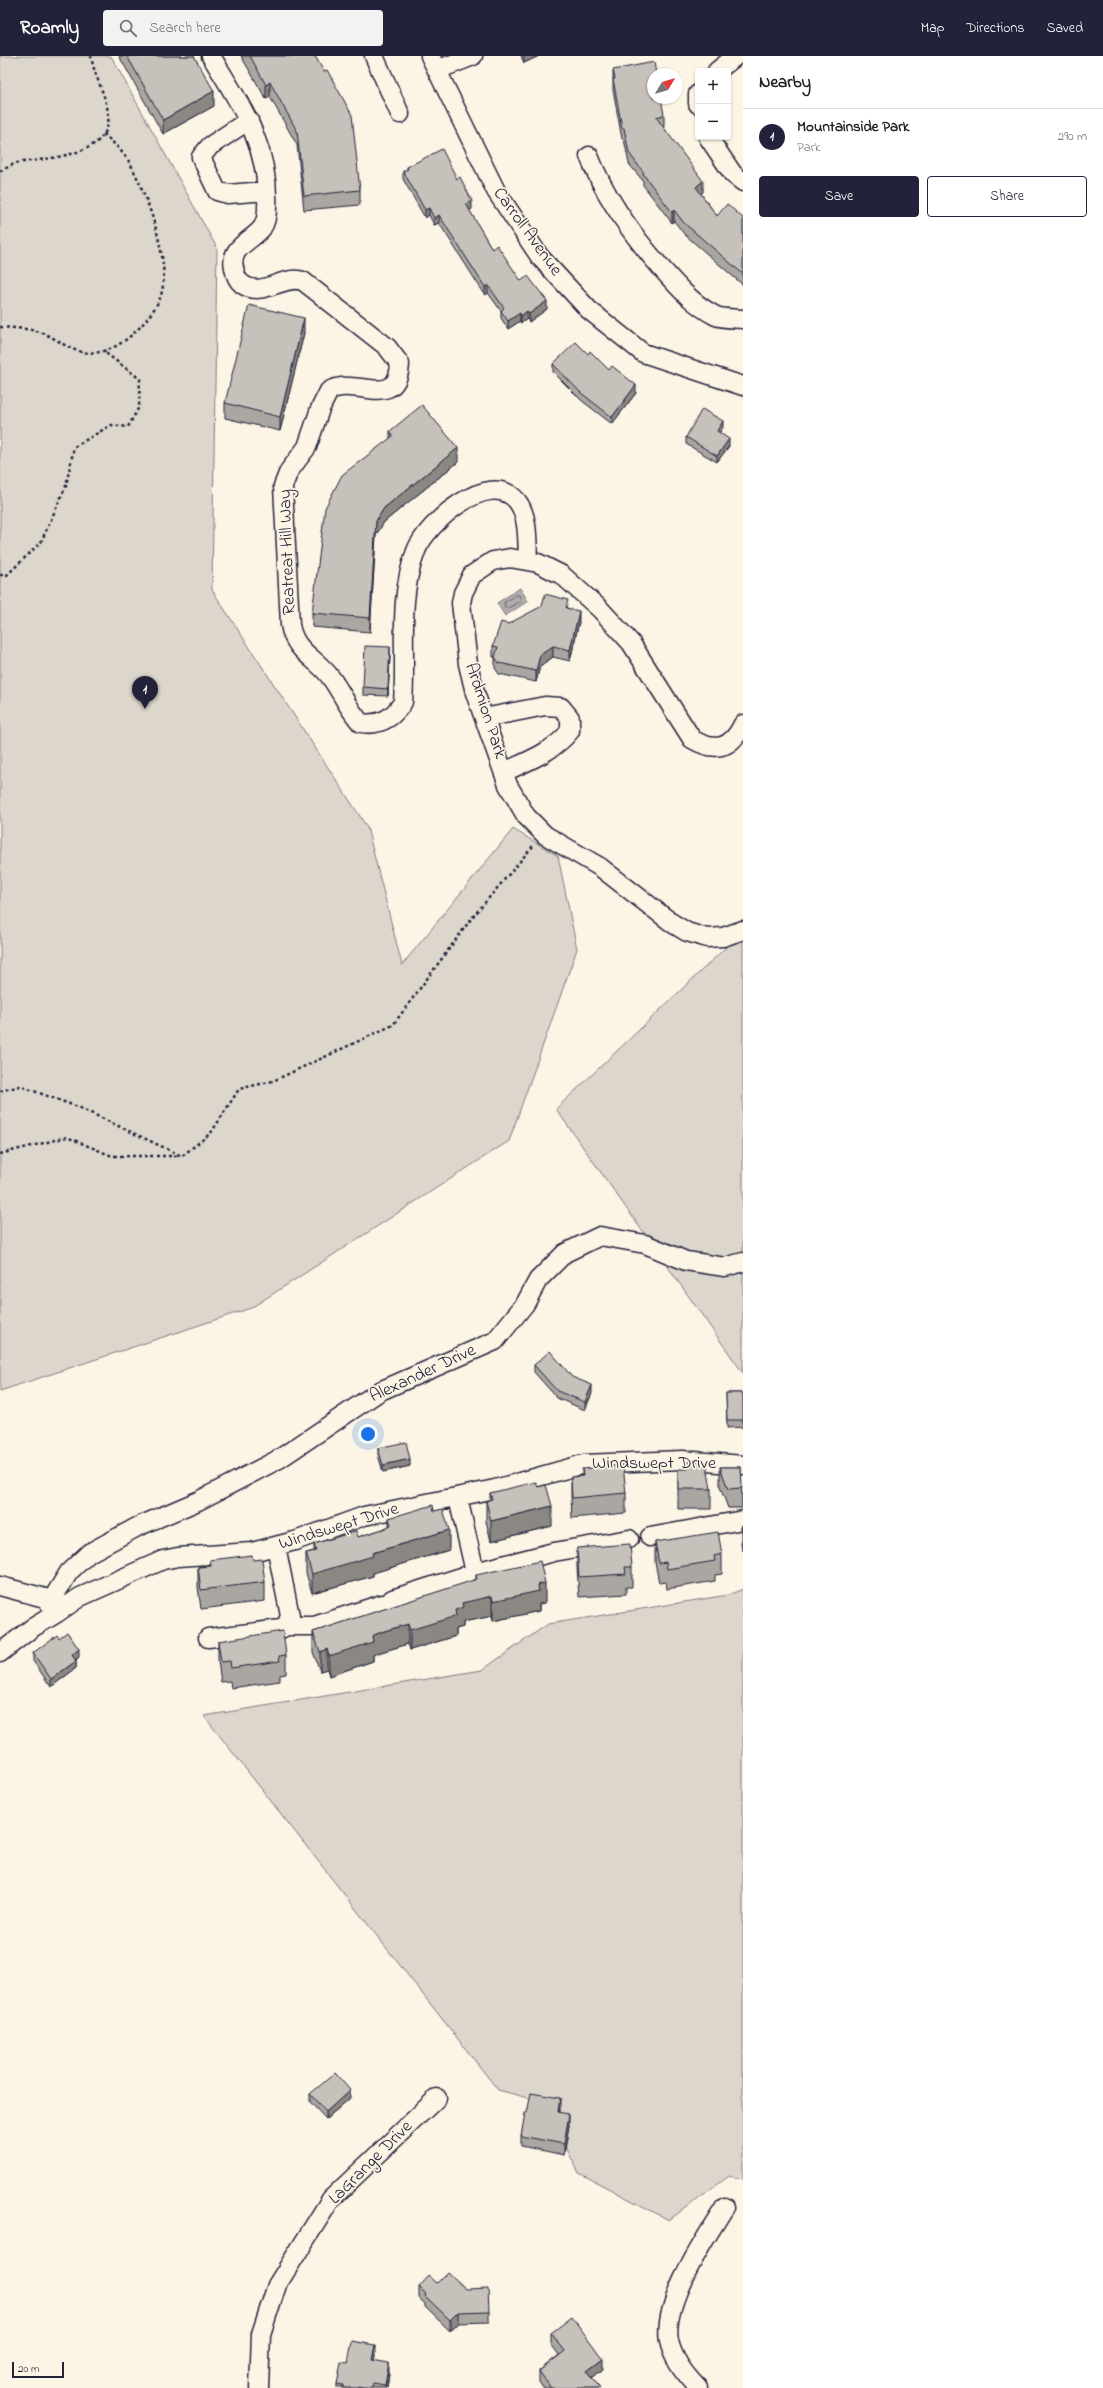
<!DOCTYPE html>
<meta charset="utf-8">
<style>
body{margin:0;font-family:"Indie Flower",sans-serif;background:#f2f2f2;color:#202124}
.controls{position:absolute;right:12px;top:12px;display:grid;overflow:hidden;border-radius:4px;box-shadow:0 1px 3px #0004}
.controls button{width:36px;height:36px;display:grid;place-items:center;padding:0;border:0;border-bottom:1px solid #e0e0e0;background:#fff;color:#202124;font:20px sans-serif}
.compass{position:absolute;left:647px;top:12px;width:36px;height:36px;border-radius:50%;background:#fff;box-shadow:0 1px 3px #0004;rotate:52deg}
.scale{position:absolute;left:12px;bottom:10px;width:52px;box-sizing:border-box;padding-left:4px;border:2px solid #22223b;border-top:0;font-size:11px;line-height:14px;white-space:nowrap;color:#22223b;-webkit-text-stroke:3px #fcf5e5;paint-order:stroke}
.you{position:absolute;left:368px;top:1378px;width:14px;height:14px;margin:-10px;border:3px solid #fff;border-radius:50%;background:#1a73e8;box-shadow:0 0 0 6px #1a73e833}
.badge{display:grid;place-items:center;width:26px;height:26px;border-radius:50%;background:#22223b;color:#fff;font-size:13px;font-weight:700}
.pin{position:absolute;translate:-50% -33px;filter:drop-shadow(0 1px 2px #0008)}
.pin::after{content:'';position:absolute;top:21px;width:14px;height:12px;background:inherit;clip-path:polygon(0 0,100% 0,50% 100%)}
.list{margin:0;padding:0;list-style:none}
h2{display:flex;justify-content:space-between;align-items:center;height:52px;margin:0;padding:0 16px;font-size:17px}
h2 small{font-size:13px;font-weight:400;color:#757577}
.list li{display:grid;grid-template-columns:26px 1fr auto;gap:12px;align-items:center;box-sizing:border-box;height:56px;padding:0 16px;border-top:1px solid #e0e0e0}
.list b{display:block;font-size:15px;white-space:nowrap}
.list p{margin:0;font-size:13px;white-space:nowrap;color:#757577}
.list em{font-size:13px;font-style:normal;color:#757577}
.actions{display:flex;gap:8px;padding:12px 16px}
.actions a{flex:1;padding:9px 0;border:1px solid #22223b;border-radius:4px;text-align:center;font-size:14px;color:#22223b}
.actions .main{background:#22223b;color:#fff}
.icon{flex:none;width:22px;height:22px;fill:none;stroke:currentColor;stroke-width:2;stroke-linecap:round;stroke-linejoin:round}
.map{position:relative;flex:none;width:743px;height:2332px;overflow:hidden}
header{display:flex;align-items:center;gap:24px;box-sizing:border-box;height:56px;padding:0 20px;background:#22223b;color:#fff}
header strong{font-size:19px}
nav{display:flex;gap:22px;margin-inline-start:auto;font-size:14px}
.search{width:280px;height:36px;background:#f2f2f2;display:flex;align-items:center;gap:10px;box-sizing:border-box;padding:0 14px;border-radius:4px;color:#757577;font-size:15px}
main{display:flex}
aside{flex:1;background:#fff}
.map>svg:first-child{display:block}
.green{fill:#dcd6cc;stroke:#7f7c84}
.water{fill:#b2adab;stroke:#78757e}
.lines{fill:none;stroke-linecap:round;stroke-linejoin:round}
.shore{stroke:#5c5a68;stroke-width:1}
.minor-casing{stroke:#22223b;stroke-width:21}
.path{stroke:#22223b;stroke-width:2.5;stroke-dasharray:3 3;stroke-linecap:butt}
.minor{stroke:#fcf5e5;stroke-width:18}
.wall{fill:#aaa6a1;stroke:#22223b}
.shaded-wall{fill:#8b8783;stroke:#22223b}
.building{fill:#c6c1bb;stroke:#22223b}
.labels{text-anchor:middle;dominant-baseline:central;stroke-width:3.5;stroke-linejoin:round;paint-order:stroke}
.street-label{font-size:18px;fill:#22223b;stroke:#fcf5e5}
</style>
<header>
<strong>Roamly</strong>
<div class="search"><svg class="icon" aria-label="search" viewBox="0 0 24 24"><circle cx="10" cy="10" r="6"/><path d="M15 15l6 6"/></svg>Search here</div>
<nav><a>Map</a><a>Directions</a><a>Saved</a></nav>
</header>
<main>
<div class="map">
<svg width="743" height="2332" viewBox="0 0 743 2332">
<rect width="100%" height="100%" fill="#fcf5e5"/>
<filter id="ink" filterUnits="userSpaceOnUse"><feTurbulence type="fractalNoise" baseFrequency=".025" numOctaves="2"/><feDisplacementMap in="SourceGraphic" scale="8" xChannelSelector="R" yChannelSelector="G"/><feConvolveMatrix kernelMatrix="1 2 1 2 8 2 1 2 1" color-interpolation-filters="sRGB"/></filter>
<g filter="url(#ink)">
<path class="green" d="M0,0H111L217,192L212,534L367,771L402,909L513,773L558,800L577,893L509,1085L251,1252L0,1335Z
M743,875V1317L556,1053Z
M743,1533V2123L728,2120L669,2164L579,2117L543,2046L498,2034L204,1660L482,1614L548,1568L728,1539Z"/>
<path class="water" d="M520,532L528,545L505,560L497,547Z"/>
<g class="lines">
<path class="shore" d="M517,539H519L521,545L506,553L504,547Z"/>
<defs>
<path id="minor" d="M211,0C241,49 270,91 267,152C267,158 266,166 262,172C252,185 229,191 234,212C235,218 237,224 242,228C262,243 283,218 303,225L387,291L400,308C397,356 354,319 329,335L320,353L307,391L289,415L283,430L290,569C295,597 317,602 331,622C342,637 348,653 361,667C380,670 393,662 403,646C407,595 397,544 416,495C426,468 490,411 517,445C529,460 527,486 528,504
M374,0L400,58
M430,0L496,135L540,201L589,254L643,297L743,330
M437,14L473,0
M717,15L736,0
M698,38V48
M249,64L210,90L201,101L217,135L228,138L266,135
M708,81L733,118L743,126
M589,100C606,143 632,179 663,214C679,232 694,249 716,260C723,263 735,262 743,263
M484,662L545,650L561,651L570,662V675C553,696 528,705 504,716
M743,668C731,694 714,696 692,683L631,587L600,553L562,519L538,507L510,502L493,505L472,519L463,537L461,547L468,608L475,637L508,729L526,760L545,779L600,811L672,867L687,876L707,882L723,881L743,874
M458,1442L475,1516
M650,1481L743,1464
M0,1530L45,1542L57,1557L80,1541L163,1504L178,1501L252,1496L295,1485L364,1460L495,1433L584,1408L682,1404L743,1409
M392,1543L483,1514L554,1496L629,1483
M286,1570H314L382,1548
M208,1582L281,1573L286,1570L290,1560L276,1490
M0,1597L32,1572L57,1557L56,1537L69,1516L89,1497L137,1471L198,1445L279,1403L380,1335L495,1285L525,1248L538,1224L565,1197L600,1180L645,1188L686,1205L725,1211L743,1206
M259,2332L261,2278L277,2229L331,2143L437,2042
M698,2332C686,2320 673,2303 669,2285C662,2246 705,2183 725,2151"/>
</defs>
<use href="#minor" class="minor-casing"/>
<path class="path" d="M0,115C5,113 11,109 17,107C45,102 115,101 108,56C105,37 94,19 91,0
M0,271C12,272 25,272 36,275C61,281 71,303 104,295C118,291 132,280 141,270C148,262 156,252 160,242C173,208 147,140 131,109C124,96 113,87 103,77
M0,519H7L41,486L66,430L74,391L111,369L128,371L139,351L140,323L103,295
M0,1035L20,1030L78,1051L182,1100L211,1077L239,1033L273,1025L393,969L471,863L533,790
M0,1098L67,1081L112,1100H179"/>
<use href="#minor" class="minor"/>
</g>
<path class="wall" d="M119,0H194L214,50L163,78Z
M241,0H315L360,134V149L304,154L297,89L270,41L266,43Z
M521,0H539L524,7Z
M613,14L664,59V70H663L703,136L701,138L717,160L743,162V229L684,178L674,165L672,167L643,129V125L629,108L624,83H622L613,34Z
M407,111L472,153L469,154L492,193L521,225L547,253L529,266L527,263L521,267L520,265L508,273L501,262V255L488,237L485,239L439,167L434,169L429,159L425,162L403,123V115L407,114Z
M304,277L280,375L225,362V347Z
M588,298L636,337L612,368L581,344L553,316V308Z
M723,371L719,377L729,390L717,406L686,388V381Z
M390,375L458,406L384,466L376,479L370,576L312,571V557L390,382Z
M568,552L579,566L570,605L553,601L540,610L536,626L499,618L495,612V601H493V590L508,568Z
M390,599L388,640L363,639V631Z
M534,1309L592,1337L585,1354L557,1342L534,1316Z
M726,1337H743V1371L727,1372Z
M378,1392L410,1410L383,1416L378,1399Z
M720,1411H741L742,1452H728L720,1431Z
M582,1413L626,1437V1457L572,1462L571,1440V1421L582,1420Z
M678,1413L711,1433V1453H678Z
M538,1431L552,1470L491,1485L486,1465V1445L490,1444V1437Z
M434,1455L449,1494L373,1517V1520L312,1537L306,1517V1497L314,1495V1488L358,1481L383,1473L389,1470V1462Z
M743,1469V1495L741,1489V1470Z
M655,1486L722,1498V1518L715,1519V1525L667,1533L666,1526L659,1527L655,1506Z
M577,1492L632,1511V1531H626V1538L579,1541L577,1512Z
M210,1504H253L265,1526V1545L201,1553L198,1531V1511L210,1510Z
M476,1519L545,1547L539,1548V1555L493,1565L492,1560L463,1566V1571L456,1573V1580L410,1594L408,1588L381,1596L373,1599V1605L329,1620L327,1613L320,1615L313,1596V1576L476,1524Z
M59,1582L79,1601L76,1604V1612L51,1631L33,1605V1597Z
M218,1585L286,1599V1618L280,1619V1625L231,1632L230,1625L221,1626L218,1605Z
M310,2038L350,2042L326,2063L310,2046Z
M560,2053V2056L569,2069L564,2099L521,2090V2080L527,2057Z
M437,2227L489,2255V2266L458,2267L450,2275L425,2251V2248L419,2242V2231Z
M551,2277L603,2313L592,2322L600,2332H543L539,2326V2315L559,2299L551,2288Z
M375,2300L374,2304L389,2318L387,2332H337V2328L348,2307Z"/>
<path class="shaded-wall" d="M524,0H539L524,7Z
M270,26V41L266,43V29Z
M214,35V50L163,78V64Z
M703,125V136L696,142V131Z
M472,145V153L466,156V148Z
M429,152V159L425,162V154Z
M674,154V165L672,167V156Z
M439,159V167L434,169V162Z
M488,229V237L485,239V231Z
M547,245V253L529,266V258Z
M527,255V263L521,267V260Z
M520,257V265L508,273V265Z
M304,262V277L280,375V361Z
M636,329V337L612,368V361Z
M723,365V371L717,381V375Z
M729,383V390L717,406V400Z
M458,392V406L384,466L376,479L370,576V562L376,465L384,452Z
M579,555V566L570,605V594Z
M553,590V601L540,610L536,626V615L540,599Z
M390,591V599L388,640V633Z
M592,1329V1337L585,1354V1346Z
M410,1403V1410L383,1416V1409Z
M552,1450V1470L491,1485V1465Z
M449,1474V1494L373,1517V1520L312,1537V1518L372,1497Z
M545,1527V1547L539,1548V1555L493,1565V1545L538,1529Z
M492,1540V1560L463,1566V1571L456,1573V1580L410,1594V1574L462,1547Z
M408,1568V1588L381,1596L373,1599V1605L329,1620V1600L381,1576Z
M79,1593V1601L72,1606V1599Z
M327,1593V1613L320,1615V1596Z
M76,1605V1612L51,1631V1623Z
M350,2034V2042L326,2063V2056Z
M560,2042V2053L558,2067V2056Z
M569,2058V2069L564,2099V2088Z
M458,2256V2267L450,2275V2264Z
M375,2289V2300L372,2315V2304Z
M603,2303V2313L587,2326V2315Z
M389,2307V2318L387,2332H385Z"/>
<path class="building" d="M127,0H194L214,35L163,64Z
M250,0H315L324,16L327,14L352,59L360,134L304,140L297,75L270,26L266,29Z
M654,6L656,18H653V42H661L664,59L656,61L703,125L696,131L717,160L727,148L743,162V218L684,167L674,154L672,156L643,118L644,117L629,97L624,72H622L613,23H615L613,14Z
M442,93L457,123L460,121L472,145L466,148L492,193L497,189L521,225L528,220L547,245L529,258L527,255L521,260L520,257L508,265L501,255L504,252L488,229L485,231L439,159L434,162L429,152L425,154L403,115L408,113L407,111Z
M249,249L304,262L280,361L225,347Z
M576,286L588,298L590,295L609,314L612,310L636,329L612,361L581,337L553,308Z
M422,349L458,392L384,452L376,465L370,562L312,557L325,452L342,419L393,380L390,375Z
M702,353L723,365L717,375L729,383L717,400L686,381Z
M545,538L568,544L566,552L579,555L570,594L553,590L540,599L536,615L499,607L495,601L498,591L493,590L501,566L508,568L542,550Z
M365,590L390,591L388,633L363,631Z
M550,1295L572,1321L592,1329L585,1346L557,1335L534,1309Z
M726,1337H743V1364H727Z
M406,1386L410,1403L383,1409L378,1392Z
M688,1405H706L711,1433H678V1413H688Z
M623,1409L626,1437L572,1442L571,1421L583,1420L582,1413Z
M720,1411H741L742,1432L728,1433Z
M536,1426L538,1431L546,1429L552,1450L491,1465L486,1445L492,1443L490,1437Z
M433,1449L434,1455L443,1453L449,1474L372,1497L373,1500L312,1518L306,1497L316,1495L314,1488L356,1475L358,1481L383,1473L391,1469L389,1462Z
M743,1469V1475L741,1470Z
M718,1476L722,1498L714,1500L715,1505L667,1513L666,1506L659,1507L655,1486Z
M630,1488L632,1511H625L626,1518L579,1521L577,1492Z
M252,1499L253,1504L262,1503L265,1526L201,1534L198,1511L211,1510L210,1504Z
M540,1505L545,1527L538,1529L539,1535L493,1545L492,1540L462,1547L463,1551L455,1554L456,1560L410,1574L408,1568L381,1576L372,1580L373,1586L329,1600L327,1593L320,1596L313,1576L477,1523L476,1519Z
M283,1575L286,1599L279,1600L280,1605L231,1612L230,1605L221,1606L218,1585Z
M67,1576L79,1593L72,1599L76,1605L51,1623L33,1597L57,1579L59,1582Z
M335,2017L350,2034L326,2056L310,2038Z
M531,2037L560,2042L558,2056L569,2058L564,2088L521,2080L525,2057H527Z
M448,2216L466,2233L488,2232L489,2255L458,2256L450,2264L425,2240L426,2238L419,2231L429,2220L437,2227Z
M572,2261L603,2303L587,2315L600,2332H551L539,2315L565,2295L551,2277Z
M352,2285L375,2289L372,2304L389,2307L385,2329L373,2327L372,2332H363L358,2331L357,2332H343V2329L337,2328L341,2306L348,2307Z"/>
</g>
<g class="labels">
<g class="street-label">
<text transform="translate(527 176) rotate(54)">Carroll Avenue</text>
<text transform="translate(288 496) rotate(-92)">Reatreat Hill Way</text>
<text transform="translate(485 655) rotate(72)">Ardmion Park</text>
<text transform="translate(423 1318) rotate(-25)">Alexander Drive</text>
<text x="654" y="1408">Windswept Drive</text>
<text transform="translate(339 1471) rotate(-17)">Windswept Drive</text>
<text transform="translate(371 2107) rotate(-45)">LaGrange Drive</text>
</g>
</g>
</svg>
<div class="controls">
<button>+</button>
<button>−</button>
</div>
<svg class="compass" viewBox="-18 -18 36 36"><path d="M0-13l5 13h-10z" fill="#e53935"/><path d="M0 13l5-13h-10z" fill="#757577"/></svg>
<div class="scale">20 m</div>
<div class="you"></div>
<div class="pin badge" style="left:145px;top:653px">1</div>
</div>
<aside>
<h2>Nearby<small></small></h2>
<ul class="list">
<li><span class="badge">1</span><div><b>Mountainside Park</b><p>Park</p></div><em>290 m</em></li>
</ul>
<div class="actions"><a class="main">Save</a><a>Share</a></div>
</aside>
</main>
